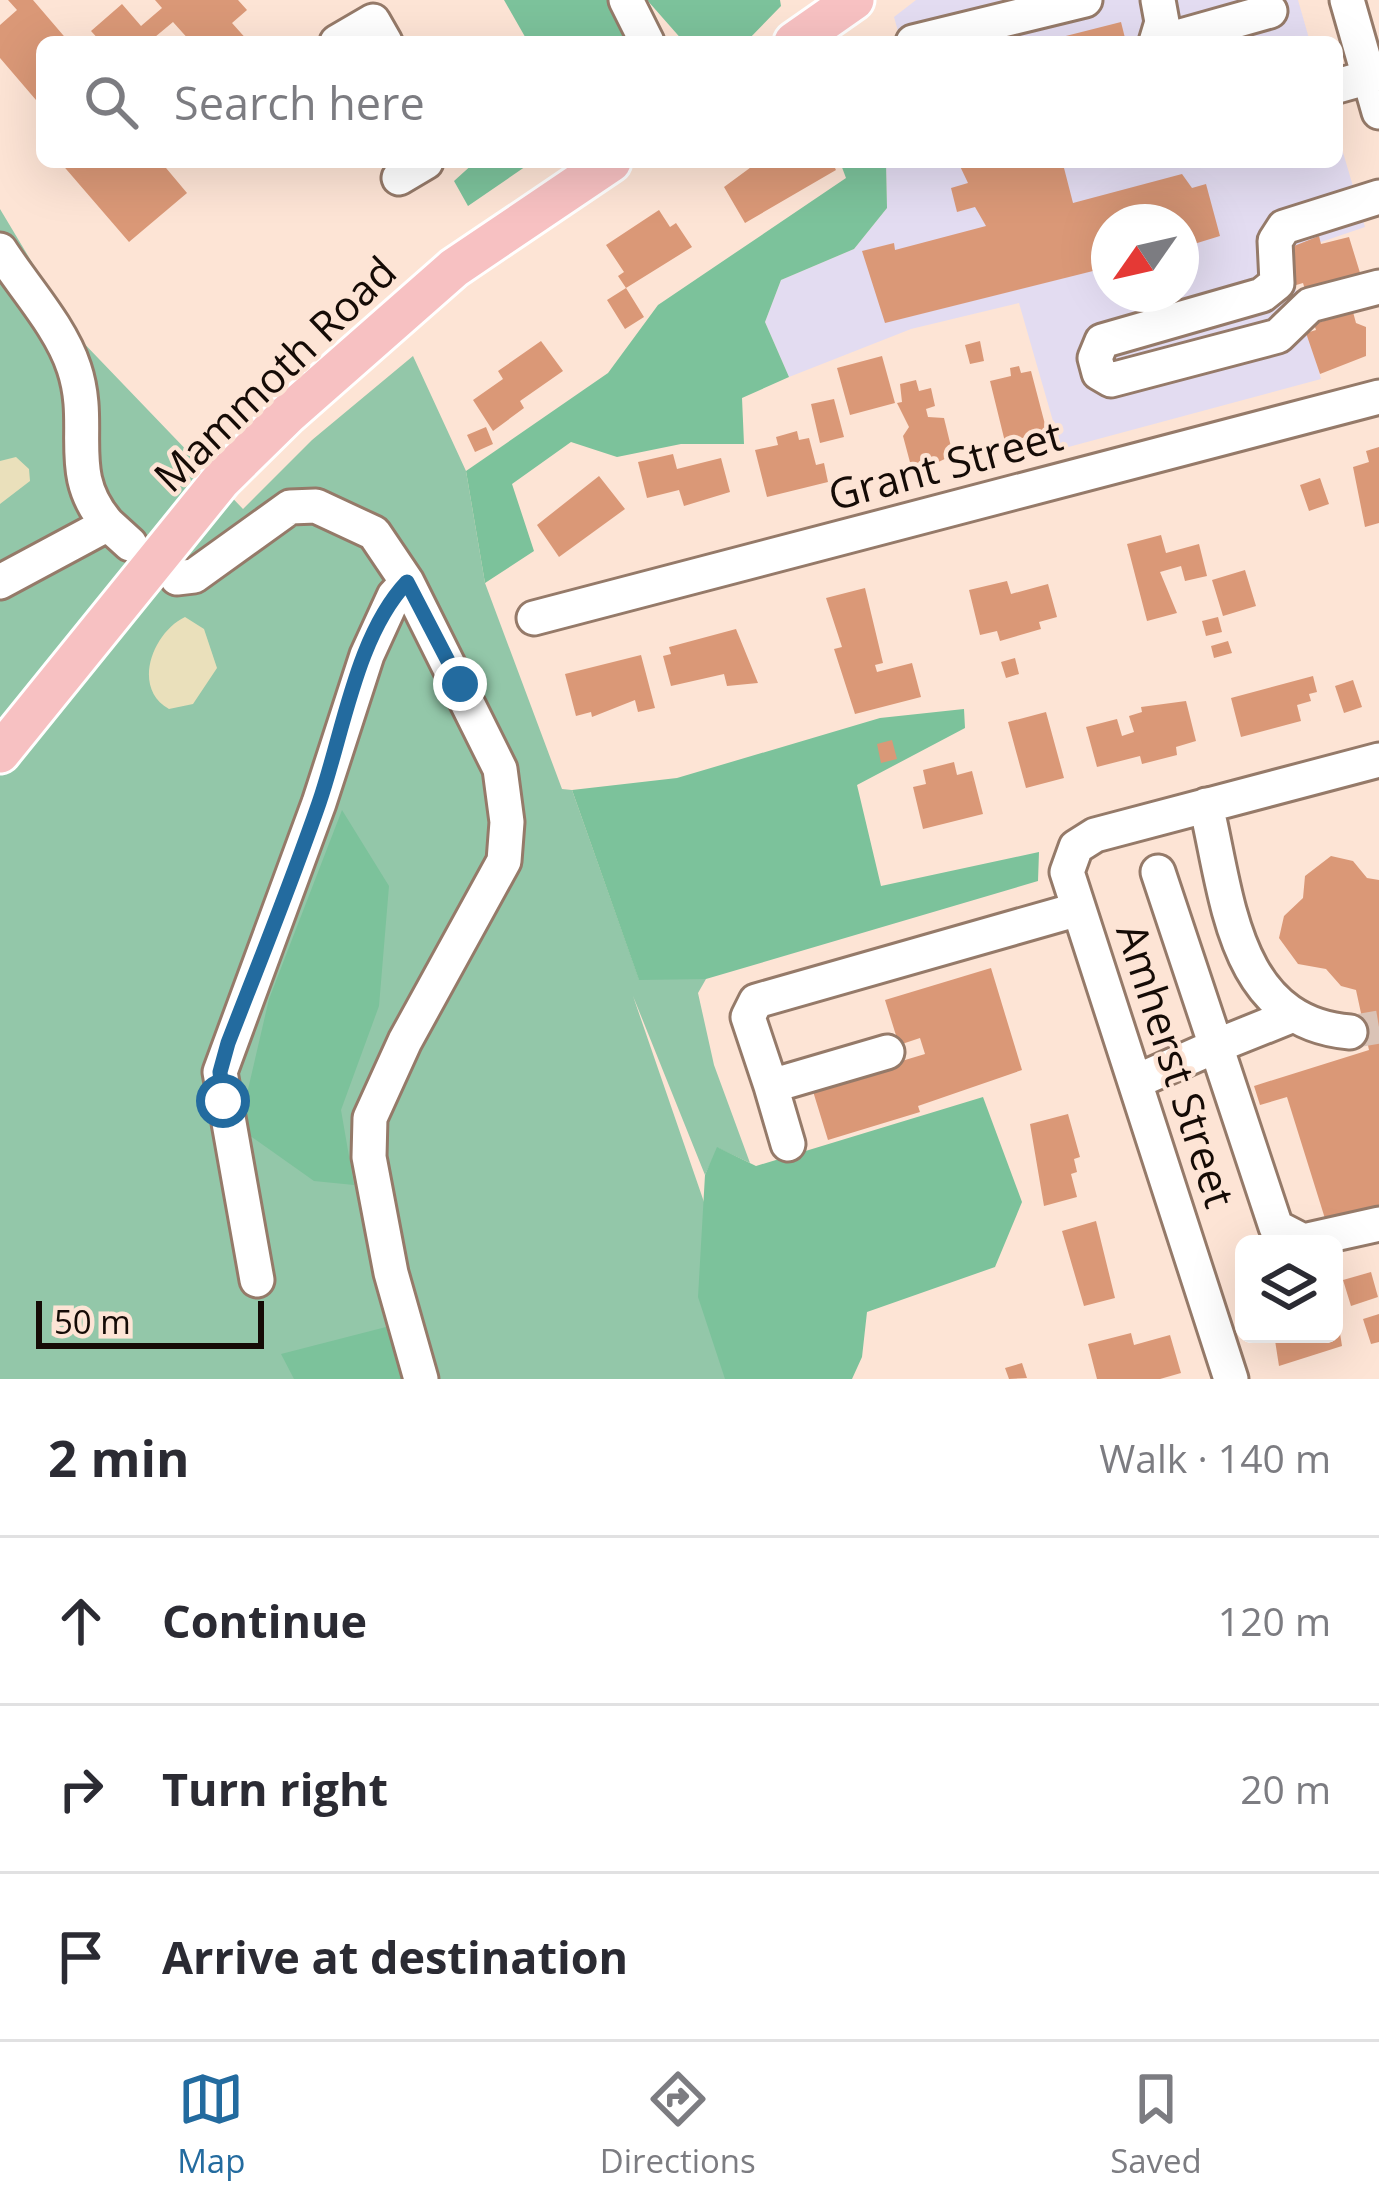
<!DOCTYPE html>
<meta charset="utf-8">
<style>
body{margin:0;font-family:"Open Sans",sans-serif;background:#f7f7f7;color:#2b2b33}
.controls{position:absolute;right:36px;bottom:36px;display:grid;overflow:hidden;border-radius:18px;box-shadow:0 12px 48px #0002}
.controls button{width:108px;height:108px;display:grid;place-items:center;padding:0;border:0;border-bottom:3px solid #e1e1e2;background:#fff;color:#2b2b33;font:60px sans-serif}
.compass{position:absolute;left:1091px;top:204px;width:108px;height:108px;border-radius:50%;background:#fff;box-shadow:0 12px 48px #0002;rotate:236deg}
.scale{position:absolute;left:36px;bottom:30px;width:228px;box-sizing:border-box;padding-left:12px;border:6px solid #150b06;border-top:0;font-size:33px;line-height:42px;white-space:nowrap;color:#150b06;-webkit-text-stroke:9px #fde4d5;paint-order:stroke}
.stop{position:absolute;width:36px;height:36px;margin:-27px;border:9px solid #236b9f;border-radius:50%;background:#fff}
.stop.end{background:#236b9f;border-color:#fff;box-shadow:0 3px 12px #0008}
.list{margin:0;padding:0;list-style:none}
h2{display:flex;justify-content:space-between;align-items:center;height:156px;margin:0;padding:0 48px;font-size:51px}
h2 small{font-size:39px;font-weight:400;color:#7c7c81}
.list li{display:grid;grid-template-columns:78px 1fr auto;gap:36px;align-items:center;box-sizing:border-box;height:168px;padding:0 48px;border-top:3px solid #e1e1e2}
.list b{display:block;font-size:45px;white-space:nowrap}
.list em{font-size:39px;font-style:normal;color:#7c7c81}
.icon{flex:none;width:66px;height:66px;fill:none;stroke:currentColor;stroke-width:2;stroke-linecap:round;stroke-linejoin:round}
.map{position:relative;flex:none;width:1379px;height:1379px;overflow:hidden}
.search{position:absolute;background:#fff;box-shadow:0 12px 48px #0002;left:36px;right:36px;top:36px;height:132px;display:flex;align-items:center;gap:30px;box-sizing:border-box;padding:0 42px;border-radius:18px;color:#7c7c81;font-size:45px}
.sheet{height:660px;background:#fff}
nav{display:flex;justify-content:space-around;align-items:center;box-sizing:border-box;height:168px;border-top:3px solid #e1e1e2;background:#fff;font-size:33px;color:#7c7c81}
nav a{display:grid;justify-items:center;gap:6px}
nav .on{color:#236b9f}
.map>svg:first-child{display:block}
.commercial{fill:#e3dcf1;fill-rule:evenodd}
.green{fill:#93c7a9}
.forest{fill:#7cc29b}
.sand{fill:#eae0bb}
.building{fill:#da9877}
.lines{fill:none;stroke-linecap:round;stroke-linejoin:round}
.minor-tunnel{stroke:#dac3b6;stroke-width:33;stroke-dasharray:33 16;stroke-linecap:butt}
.minor-casing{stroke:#957a69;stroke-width:39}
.major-casing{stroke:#fff;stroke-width:45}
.minor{stroke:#fff;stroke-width:33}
.major{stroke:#f7c1c2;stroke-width:39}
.route{stroke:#236b9f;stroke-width:15}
.labels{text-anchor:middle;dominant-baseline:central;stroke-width:9;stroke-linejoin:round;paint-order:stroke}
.street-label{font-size:42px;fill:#150b06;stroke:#fde4d5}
</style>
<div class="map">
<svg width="1379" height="1379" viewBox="0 0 1379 1379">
<rect width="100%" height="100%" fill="#fde4d5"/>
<path class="commercial" d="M916,0H1298L1310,42H901L894,17Z
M1337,132L1365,227L1286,254L1321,379L1061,449L1019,303L911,329L789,377L765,322L781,280L854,249L887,208L886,162H1337ZM1109,222H1181V294H1109Z"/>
<path class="green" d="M0,209L75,334L243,509L312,440L413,356L466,471L485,583L562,789L572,790L639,979H706L698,993L714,1065L750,1163L718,1148L705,1175L633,996L765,1379H0Z"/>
<path class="forest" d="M504,0H610L618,4L632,42H528Z
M647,0H780L781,6L746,42H684Z
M475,162H532L468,206L454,181Z
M840,162H886L887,208L854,249L781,280L765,322L789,377L742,398L744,444H681L617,457L571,442L512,484L534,551L485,583L466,471L608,373L658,305L846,178Z
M964,709L965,728L857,785L881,886L1039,852L1038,881L706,979L639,980L572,790L677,778L880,718Z
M342,810L389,886L379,1006L341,1110L354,1185L314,1181L239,1128L269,999Z
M983,1097L1022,1202L995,1267L867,1312L862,1357L852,1379H725L698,1297L705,1175L717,1147L756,1166Z
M386,1327L404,1379H294L281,1354Z"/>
<path class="sand" d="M16,457L29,469L30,481L0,504V461Z
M185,617L204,629L217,668L193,704L169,709C131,688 153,632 185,617Z"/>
<path class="building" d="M8,0H33L69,42H42V107L0,58V25L17,10Z
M155,0H238L247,10L232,23L249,42H191L173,22L149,42H101L91,31L122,4L141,26L162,8Z
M1121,22L1126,42H1051L1050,40Z
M60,162H161L187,193L129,242Z
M758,162H832L836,170L745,223L724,187Z
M958,162H1082L1064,168L1073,203L1182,174L1192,188L1206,184L1220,236L1181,248V222H1109V267L885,323L862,251L894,243L895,250L986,226L975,207L957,212L951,188L968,183Z
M659,210L670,227L676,223L692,247L626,288L618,276L624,272L606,245Z
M1319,236L1321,244L1349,237L1361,276L1307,296L1303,283L1293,286L1284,257L1289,248Z
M626,288L644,317L625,329L607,300Z
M1353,312L1356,323L1366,327V356L1320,374L1306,333L1316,330L1314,324Z
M541,341L563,371L520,401L524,408L493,431L473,400L503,379L498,371Z
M980,341L984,361L970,364L965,345Z
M882,356L895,403L850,415L837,368Z
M1019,366L1021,373L1031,371L1047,432L1005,442L990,381L1011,376L1010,368Z
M916,380L919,391L931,388L935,406L926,409L928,417L944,418L953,455L926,468L924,463L911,466L903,436L909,427L897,403L902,402L900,384Z
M834,399L844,437L820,443L811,404Z
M486,427L493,444L475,452L467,435Z
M797,431L799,440L809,438L816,465L824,463L828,482L767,497L755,450L778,445L776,437Z
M1379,447V523L1365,527L1353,467L1369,462L1366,451Z
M673,454L677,469L721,458L730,492L684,506L679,490L647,498L638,462Z
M599,476L625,509L559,557L537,525Z
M1320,478L1329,504L1309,511L1300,485Z
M1161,535L1166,553L1199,544L1207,576L1185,581L1181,566L1160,572L1177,613L1147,621L1127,544Z
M1245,570L1256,606L1223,616L1212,580Z
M1007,581L1011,594L1048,584L1057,617L1039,622L1041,629L1000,641L997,631L980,635L969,590Z
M865,588L883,663L875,665L877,672L912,663L921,697L855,714L834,649L842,647L826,598Z
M1218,617L1222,632L1206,636L1202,621Z
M736,629L758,683L727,686L724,674L671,686L663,656L671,654L669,647Z
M1228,641L1232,653L1214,658L1211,646Z
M641,655L655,708L638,712L635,700L592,717L591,712L576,716L565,674Z
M1015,658L1019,674L1006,678L1001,662Z
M1313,676L1317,692L1309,694L1311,701L1297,705L1301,721L1241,737L1231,698Z
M1353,680L1362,707L1344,713L1335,686Z
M1186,701L1196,741L1176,747L1177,755L1142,764L1140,756L1097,767L1086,727L1117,719L1122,736L1134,732L1129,716L1142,712L1141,707Z
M1046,712L1064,778L1026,788L1008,722Z
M892,740L897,759L881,763L877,744Z
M954,762L957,775L972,771L983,814L923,829L913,787L926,784L923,770Z
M1331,856L1353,861L1367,878L1379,880V1209L1327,1225L1287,1097L1260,1105L1254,1086L1369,1050L1356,990L1341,986L1326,969L1298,964L1279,938L1284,916L1303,898L1305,876Z
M991,968L1022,1070L918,1106L920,1112L828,1140L812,1088L925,1054L920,1038L899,1045L885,1000Z
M1068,1114L1080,1157L1074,1159L1077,1172L1071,1174L1077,1197L1044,1206L1030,1124Z
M1096,1221L1115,1298L1084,1306L1062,1231Z
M1371,1272L1378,1297L1351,1306L1343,1280Z
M1335,1301L1342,1346L1279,1366L1274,1334H1334Z
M1379,1314V1342L1371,1344L1363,1319Z
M1131,1333L1134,1345L1170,1335L1181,1373L1160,1379H1097L1088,1344Z
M1022,1363L1027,1378L1009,1379L1005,1368Z"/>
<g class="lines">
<path class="minor-tunnel" d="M1350,1032L1379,1027"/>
<defs>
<path id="minor" d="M626,0L647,42
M1347,0L1379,112
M337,42L373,21L385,42
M913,42L1085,0
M1156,42L1162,22L1158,0
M1160,42L1270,11
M1337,86L1369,77
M399,178L426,162
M1379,197L1284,227L1275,241L1277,283L1262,295L1102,341L1095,358L1099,373L1111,380L1278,336L1310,305L1379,287
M0,250C23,286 61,327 74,368C94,428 63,473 108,524
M177,578L194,576L290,507L316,506L374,533L407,582L500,769L507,822L504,861L405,1041L370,1118L369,1157L391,1273L421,1379
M0,582L108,524L130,544
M534,618L1379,397
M1206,805C1228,898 1233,1022 1350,1032
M1158,872L1216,1046L1291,1016
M887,1052L771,1086L748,1017L756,1001L1079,909
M1135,1082L1216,1046L1276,1227L1303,1241L1379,1224
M771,1086L788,1144
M257,1280L220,1072L319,803L367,655L394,596L407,582
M1231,1379L1067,872L1076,847L1095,835L1379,760"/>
<path id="major" d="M794,42L854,0
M0,753L221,480L288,414L454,268L611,162"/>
</defs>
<use href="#minor" class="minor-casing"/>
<use href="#major" class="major-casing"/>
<use href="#minor" class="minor"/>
<use href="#major" class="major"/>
</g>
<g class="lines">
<path class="route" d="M223,1101L220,1072L228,1043C259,963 291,884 319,803C343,734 356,636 407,582L460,684"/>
</g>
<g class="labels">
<g class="street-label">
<text transform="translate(274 373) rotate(-44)">Mammoth Road</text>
<text transform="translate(945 464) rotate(-15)">Grant Street</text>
<text transform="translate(1177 1065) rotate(72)">Amherst Street</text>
</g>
</g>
</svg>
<div class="controls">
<button><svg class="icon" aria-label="layers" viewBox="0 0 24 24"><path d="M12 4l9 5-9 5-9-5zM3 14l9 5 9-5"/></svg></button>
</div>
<svg class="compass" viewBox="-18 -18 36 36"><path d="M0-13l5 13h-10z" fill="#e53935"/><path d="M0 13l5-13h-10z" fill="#7c7c81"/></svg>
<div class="scale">50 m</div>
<div class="stop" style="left:223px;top:1101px"></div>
<div class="stop end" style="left:460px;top:684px"></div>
<div class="search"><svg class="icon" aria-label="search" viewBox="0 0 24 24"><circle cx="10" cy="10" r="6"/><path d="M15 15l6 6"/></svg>Search here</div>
</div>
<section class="sheet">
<h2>2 min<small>Walk · 140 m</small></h2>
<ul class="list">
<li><svg class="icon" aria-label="ahead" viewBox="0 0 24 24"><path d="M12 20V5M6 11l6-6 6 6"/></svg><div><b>Continue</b></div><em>120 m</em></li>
<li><svg class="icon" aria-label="right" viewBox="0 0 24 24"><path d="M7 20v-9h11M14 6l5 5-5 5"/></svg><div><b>Turn right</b></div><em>20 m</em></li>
<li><svg class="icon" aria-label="arrive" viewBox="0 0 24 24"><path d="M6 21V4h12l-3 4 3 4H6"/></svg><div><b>Arrive at destination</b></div></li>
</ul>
</section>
<nav>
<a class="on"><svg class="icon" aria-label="map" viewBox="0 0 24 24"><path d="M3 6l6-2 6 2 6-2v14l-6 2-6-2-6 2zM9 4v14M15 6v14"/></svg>Map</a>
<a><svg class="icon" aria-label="directions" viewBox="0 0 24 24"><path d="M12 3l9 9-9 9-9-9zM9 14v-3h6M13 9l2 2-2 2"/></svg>Directions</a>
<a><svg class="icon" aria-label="saved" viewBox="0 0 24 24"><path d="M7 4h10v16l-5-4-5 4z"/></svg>Saved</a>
</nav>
